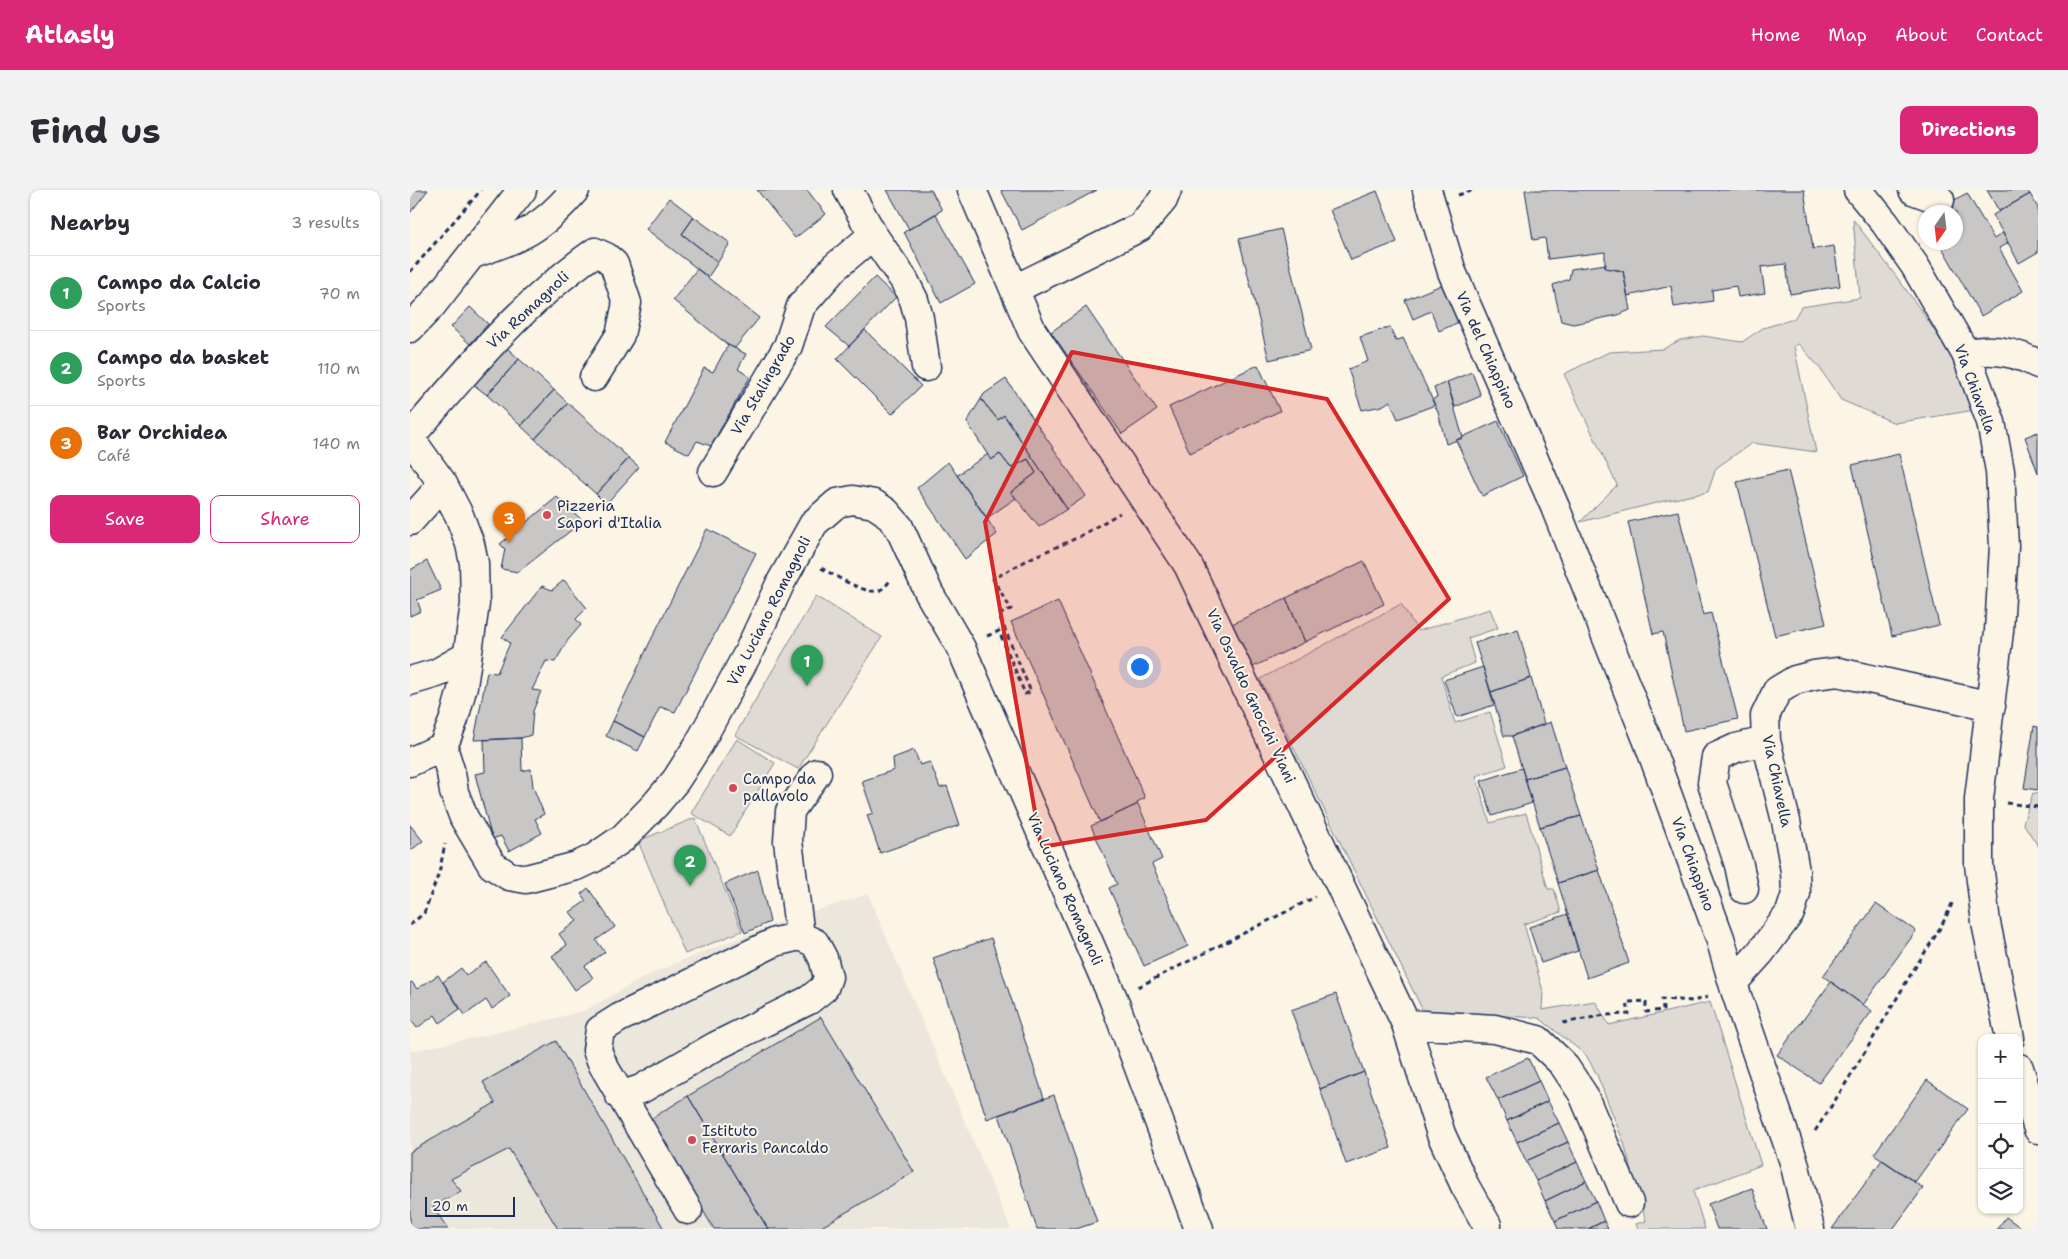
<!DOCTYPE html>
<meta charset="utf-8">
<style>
body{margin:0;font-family:"Shantell Sans",sans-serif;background:#f2f2f3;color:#2b2b33}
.controls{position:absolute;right:15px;bottom:15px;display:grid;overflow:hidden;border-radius:10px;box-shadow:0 1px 4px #0004}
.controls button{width:45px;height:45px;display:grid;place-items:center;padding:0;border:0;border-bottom:1px solid #e1e1e2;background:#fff;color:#2b2b33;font:25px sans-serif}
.compass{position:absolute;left:1508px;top:15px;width:45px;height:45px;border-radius:50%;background:#fff;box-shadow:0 1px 4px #0004;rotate:194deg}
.scale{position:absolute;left:15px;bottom:12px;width:90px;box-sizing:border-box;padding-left:5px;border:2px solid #1b2f5e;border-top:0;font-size:14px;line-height:18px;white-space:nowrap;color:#1b2f5e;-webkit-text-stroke:4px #fcf5e5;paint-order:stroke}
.you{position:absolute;left:729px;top:476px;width:18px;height:18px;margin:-12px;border:4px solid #fff;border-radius:50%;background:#1a73e8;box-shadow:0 0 0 8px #1a73e833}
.badge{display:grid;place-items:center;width:32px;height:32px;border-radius:50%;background:#db2777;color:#fff;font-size:16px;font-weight:700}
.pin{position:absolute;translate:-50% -41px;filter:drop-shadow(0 1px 2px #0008)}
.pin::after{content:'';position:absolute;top:26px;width:18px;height:15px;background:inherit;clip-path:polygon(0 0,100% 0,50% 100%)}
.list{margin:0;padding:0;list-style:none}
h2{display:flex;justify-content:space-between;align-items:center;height:65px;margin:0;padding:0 20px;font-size:21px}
h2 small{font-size:16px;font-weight:400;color:#7c7c81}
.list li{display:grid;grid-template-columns:32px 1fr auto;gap:15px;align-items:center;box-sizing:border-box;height:75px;padding:0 20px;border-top:1px solid #e1e1e2}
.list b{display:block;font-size:19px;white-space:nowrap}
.list p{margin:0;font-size:16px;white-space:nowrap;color:#7c7c81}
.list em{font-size:16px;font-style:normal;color:#7c7c81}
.actions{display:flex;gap:10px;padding:15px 20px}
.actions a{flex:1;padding:11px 0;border:1px solid #db2777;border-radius:10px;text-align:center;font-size:18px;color:#db2777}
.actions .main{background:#db2777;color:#fff}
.icon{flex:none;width:28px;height:28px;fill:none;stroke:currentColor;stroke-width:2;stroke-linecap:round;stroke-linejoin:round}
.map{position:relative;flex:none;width:1628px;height:1039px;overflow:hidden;border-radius:10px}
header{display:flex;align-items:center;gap:30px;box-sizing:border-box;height:70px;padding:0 25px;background:#db2777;color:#fff}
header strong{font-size:24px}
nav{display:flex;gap:28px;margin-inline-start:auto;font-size:18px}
.intro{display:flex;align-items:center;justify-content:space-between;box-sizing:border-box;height:120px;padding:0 30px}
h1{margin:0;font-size:35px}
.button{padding:12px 22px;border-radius:10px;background:#db2777;color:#fff;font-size:18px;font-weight:700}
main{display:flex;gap:30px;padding:0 30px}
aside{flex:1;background:#fff;border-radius:10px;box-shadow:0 1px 4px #0004}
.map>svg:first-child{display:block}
.built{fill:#ece7dc}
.green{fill:#dfdbd4;stroke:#7d8599}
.building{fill:#c8c7c6;stroke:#1b2f5e}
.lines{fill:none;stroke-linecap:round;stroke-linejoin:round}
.minor-casing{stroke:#1b2f5e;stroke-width:31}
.path{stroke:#1b2f5e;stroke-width:3;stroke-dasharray:5 4;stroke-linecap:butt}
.minor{stroke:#fcf5e5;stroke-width:28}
.marked{fill:#d62828;fill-opacity:0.2;stroke:#d62828;stroke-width:4;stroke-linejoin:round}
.poi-dot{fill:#d1495b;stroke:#fcf5e5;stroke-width:2}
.labels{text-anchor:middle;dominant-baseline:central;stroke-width:4;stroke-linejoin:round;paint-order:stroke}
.street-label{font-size:15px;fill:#1b2f5e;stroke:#fcf5e5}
.poi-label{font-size:15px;fill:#1b2f5e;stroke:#fcf5e5;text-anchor:start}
</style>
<header>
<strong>Atlasly</strong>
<nav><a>Home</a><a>Map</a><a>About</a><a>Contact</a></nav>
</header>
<div class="intro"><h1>Find us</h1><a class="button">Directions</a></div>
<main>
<aside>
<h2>Nearby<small>3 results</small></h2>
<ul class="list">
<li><span class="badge" style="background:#2e9e5b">1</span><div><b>Campo da Calcio</b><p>Sports</p></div><em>70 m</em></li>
<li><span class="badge" style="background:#2e9e5b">2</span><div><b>Campo da basket</b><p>Sports</p></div><em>110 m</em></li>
<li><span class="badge" style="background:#e8710a">3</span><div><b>Bar Orchidea</b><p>Café</p></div><em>140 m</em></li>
</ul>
<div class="actions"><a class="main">Save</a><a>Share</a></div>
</aside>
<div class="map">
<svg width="1628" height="1039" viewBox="0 0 1628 1039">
<rect width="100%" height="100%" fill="#fcf5e5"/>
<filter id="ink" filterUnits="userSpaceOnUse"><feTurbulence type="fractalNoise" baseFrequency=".02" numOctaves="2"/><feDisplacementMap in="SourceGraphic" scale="10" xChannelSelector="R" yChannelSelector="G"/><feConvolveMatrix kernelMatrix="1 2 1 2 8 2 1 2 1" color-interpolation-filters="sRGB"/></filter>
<g filter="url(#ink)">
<path class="built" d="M458,704L601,1039H0V861L77,845L174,821L234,787L271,771L364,734Z"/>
<path class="green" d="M1443,29C1487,88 1538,150 1567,218L1559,221L1485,233L1431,210L1409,177L1389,154L1384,156L1406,262L1342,253L1306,278L1298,302L1254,311L1170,332L1207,295L1154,184L1199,162L1253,159L1270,150L1293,146L1332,152L1353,138L1384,129L1391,117L1450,108Z
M406,406L472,447L388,579L325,545Z
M991,414L1008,441L1080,419L1088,438L1058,448L1065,473L1031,486L1045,533L1080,522L1097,576L1066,586L1080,633L1116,623L1138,699H1144L1151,722L1114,734L1133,801L1132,820L1185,811L1199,835L1300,812L1351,975L1283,1001L1295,1039H1228L1226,1034L1236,1031L1214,953L1187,885L1176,865L1129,828L1013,821L850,489Z
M327,549L365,573L320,646L281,623Z
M1623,603L1628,604V656L1613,633Z
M285,628L332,741L275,764L228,651Z"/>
<path class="building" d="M0,0H18L0,23Z
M347,0H397L416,24L385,48Z
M477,0H521L532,20L499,39Z
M591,0H687L612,40Z
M1115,0H1394L1403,59L1424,56L1430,96L1380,104L1376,74L1351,77L1355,103L1328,107L1326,96L1302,100L1303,111L1264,117L1261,96L1218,106L1213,81L1195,78V62L1138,69L1135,48L1123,50Z
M1577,0H1617L1620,4L1589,21Z
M967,1L987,52L941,70L920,20Z
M1557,3L1584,49L1593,43L1598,53L1589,58L1613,101L1571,126L1529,52H1546V22H1523Z
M1620,4L1628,18V62L1609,73L1583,25Z
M259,8L284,27L272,44L308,72L298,87L236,39Z
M526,24L565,94L531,113L494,42Z
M284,27L320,53L308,72L272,44Z
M871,39L901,160L859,170L829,49Z
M1196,74L1195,78L1213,81L1220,120L1208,125L1163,134L1151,131L1143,95L1159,89L1161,79Z
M287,79L349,128L325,158L318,155L263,110Z
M465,87L486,107L439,156L416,137Z
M1034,94L1049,132L1029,141L1021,121L1003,129L995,110Z
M60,117L78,134L60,154L41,137Z
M676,117L747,220L712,244L641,142Z
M980,137L986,151L993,148L1025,215L988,229L980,211L972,216L952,220L938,179L958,171L950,147Z
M455,140L511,196L482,224L427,169Z
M318,155L336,164L328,179L340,187L301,256L287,251L279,264L255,252L294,178L303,182Z
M97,158L109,169L77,205L64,195Z
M109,169L144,200L111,236L77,205Z
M848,175L870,221L780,263L759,217Z
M1062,182L1071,206L1045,217L1037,192Z
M596,189L676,306L657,319L594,225L588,230L571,209L574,204Z
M1037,192L1053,248L1036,254L1028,222L1022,210L1027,207L1024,198Z
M144,200L158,213L125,249L111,236Z
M571,209L588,230L594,225L657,319L629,337L601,302L626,283L618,269L601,278L590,264L581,270L557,232Z
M158,213L219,268L186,304L125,249Z
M1088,231L1113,286L1072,306L1046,250Z
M1628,242V283L1615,247Z
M578,264L581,270L590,264L601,278L618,269L626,283L601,302L606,308L577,328L547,285Z
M1489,264L1529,435L1482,446L1442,275Z
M219,268L229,277L196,314L186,304Z
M538,272L587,344L555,369L507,298Z
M1378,280L1416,434L1365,446L1327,292Z
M147,307L173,331L108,382L91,379L95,359L90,354Z
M1268,321L1293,425L1301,423L1328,529L1274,541L1253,442L1243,444L1218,332Z
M297,339L346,363L265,522L250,517L235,547L203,531L239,454Z
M17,371L31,400L7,410L11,421L0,426V380Z
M954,371L974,414L895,452L876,408Z
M154,390L177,418L166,429L171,435L158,450L145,472L136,471L122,500L131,501L123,521L121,545L111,548L64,550L77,482L87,483L100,453L92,447L132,396L142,400Z
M876,408L895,452L843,477L822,434Z
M648,411L735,608L727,612L728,614L690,632L601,432Z
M1108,439L1121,488L1081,502L1065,453Z
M1073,477L1084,515L1047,527L1034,490Z
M1121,488L1134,534L1102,546H1094L1081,502Z
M203,531L235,547L228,561L196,546Z
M1141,532L1155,577L1115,589L1102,546Z
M1624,536L1628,537V600L1614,598Z
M111,548L112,581L121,579L123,597L134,624L125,629L132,643L99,661L91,646L82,649L65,584L75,582L74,550Z
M504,560L510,575L520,572L530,598L537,596L550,635L470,663L457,625L463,623L452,591L484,580L483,568Z
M1155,577L1171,626L1130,637L1115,589Z
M1112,578L1122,613L1082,626L1071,591Z
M728,614L752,669L742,674L778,756L734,776L699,698L707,694L681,636Z
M1171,626L1189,680L1148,693L1130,637Z
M0,635L13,651L0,661Z
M348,680L360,732L335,743L315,694Z
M1189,680L1219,773L1177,788L1148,693Z
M178,698L205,737L186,750L195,762L175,776L183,788L165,800L142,766L157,755L149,744L167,731L160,722L176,711L171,704Z
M1466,714L1506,741L1453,815L1413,786Z
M1158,724L1168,761L1131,773L1119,737Z
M581,748L634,908L577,929L523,768Z
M76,772L100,806L82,819L76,810L55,825L33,792L51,778L56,785Z
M28,785L50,819L30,833L25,825L7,838L0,829V793L2,792L7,799Z
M1421,792L1462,821L1409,893L1367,865Z
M926,804L954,882L910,899L881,820Z
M411,827L504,982L408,1039H358L278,906Z
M146,851L254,1039H148L99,959L41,989L51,1001L23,1017L38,1039H0V962L85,913L73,892Z
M1118,868L1129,891L1088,910L1076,887Z
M954,882L981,958L936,974L910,899Z
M1517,890L1558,919L1505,992L1464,964Z
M1129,891L1138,911L1097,931L1088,910Z
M644,905L687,1032L666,1039H627L589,925Z
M278,906L358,1039H304L239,930Z
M1138,911L1149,933L1107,952L1097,931Z
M1149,933L1158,952L1116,971L1107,952Z
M1158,952L1167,972L1126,991L1116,971Z
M1472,970L1513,998L1483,1039H1422Z
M1167,972L1176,991L1135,1011L1126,991Z
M1176,991L1186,1011L1145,1031L1135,1011Z
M1342,998L1357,1039H1307L1298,1014Z
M1186,1011L1194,1031L1178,1039H1148L1145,1031Z
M1596,1027L1613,1039H1587Z
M1194,1031L1198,1039H1178Z"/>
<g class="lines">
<defs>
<path id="minor" d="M438,0L463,45L494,90L504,110L509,128L516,177
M562,0L622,141L778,375L996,834L1031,944L1055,996L1077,1035
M1017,0L1042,82L1145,317L1237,549L1310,748L1325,800L1384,972L1400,1039
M1448,0L1475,33L1505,76L1556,164L1581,232L1590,281L1594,356L1589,441L1569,609V674L1576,733L1600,848
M1503,0L1530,10
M63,64C112,47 131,40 165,0
M605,99L730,37L753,10L757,0
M0,138L22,115L112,0
M1556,164C1581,157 1605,162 1628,174
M0,247C57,180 112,113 185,62L196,67L204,74L217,113L210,145L184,187
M0,248L33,294L49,325L60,354L64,373L65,414L53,496L44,529L33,557L41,583L44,602L54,628L82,675L99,686L116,689L167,676L184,668L213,648L245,615L266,590L289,554L338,463L371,392L404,333L427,313L443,310L464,314L476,322L489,337L519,403L551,458L703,808L789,1039
M303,282L378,156L391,116L425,77L463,45
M0,331L33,294
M0,491L27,483L57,466
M0,572L33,557
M1334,699L1329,675L1302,593L1306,567L1326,558L1356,551
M390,746L378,651L380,621L407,583
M1323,793L1350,763L1380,723L1386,704L1385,681L1376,631L1356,551L1355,526L1367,501L1385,490L1404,485L1428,482L1581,516
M996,834L1085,839L1128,850L1153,874L1173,904L1219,1013
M1609,878L1628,939
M210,906L231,899L306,856L399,810L414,798L418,787L413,768L405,753L390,746L365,752L209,828L190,840L187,860L193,875L278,1020"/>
</defs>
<use href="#minor" class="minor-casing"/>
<path class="path" d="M1048,5L1064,0
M0,82L71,0
M411,378C423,384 458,407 470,400C475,398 478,393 481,389
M577,446L589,441L615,504L621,502L589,425L601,419L583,389L623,367L667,348L710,323
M1596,613L1628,617
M0,735L14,723L29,683L35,654
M728,797L905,707
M1153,833L1195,825L1219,824L1217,812L1236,811V822L1253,820L1252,809L1283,811L1298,807
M1405,941C1439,890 1470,837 1501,784C1516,760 1533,737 1543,711"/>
<use href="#minor" class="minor"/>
</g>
</g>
<path class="marked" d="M662,162L917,209L1039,409L796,630L631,657L575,332Z"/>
<g class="poi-dot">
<circle cx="137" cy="325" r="5"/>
<circle cx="323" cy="598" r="5"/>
<circle cx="282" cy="950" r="5"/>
</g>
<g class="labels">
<g class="street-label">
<text transform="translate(118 120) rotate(-43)">Via Romagnoli</text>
<text transform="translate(1076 160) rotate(66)">Via del Chiappino</text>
<text transform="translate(353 195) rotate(-60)">Via Stalingrado</text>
<text transform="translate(1565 199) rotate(70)">Via Chiavella</text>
<text transform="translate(359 421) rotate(-63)">Via Luciano Romagnoli</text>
<text transform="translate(841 506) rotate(65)">Via Osvaldo Gnocchi Viani</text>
<text transform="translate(1367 591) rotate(78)">Via Chiavella</text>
<text transform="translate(1283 674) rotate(70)">Via Chiappino</text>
<text transform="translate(655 699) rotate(66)">Via Luciano Romagnoli</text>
</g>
<g class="poi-label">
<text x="147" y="316">Pizzeria<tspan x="147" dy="17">Sapori d'Italia</tspan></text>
<text x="333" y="589">Campo da<tspan x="333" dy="17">pallavolo</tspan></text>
<text x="292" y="941">Istituto<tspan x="292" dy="17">Ferraris Pancaldo</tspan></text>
</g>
</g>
</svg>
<div class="controls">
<button>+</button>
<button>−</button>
<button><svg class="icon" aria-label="locate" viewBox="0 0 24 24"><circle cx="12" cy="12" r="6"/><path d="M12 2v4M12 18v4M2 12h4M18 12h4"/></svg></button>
<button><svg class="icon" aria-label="layers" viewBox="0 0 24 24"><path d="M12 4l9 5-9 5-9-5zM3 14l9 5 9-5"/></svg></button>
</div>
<svg class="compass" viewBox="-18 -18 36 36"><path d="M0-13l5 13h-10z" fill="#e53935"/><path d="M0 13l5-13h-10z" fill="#7c7c81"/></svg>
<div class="scale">20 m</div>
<div class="you"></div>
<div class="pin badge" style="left:397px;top:496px;background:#2e9e5b">1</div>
<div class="pin badge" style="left:280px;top:696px;background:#2e9e5b">2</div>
<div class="pin badge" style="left:99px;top:353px;background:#e8710a">3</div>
</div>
</main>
